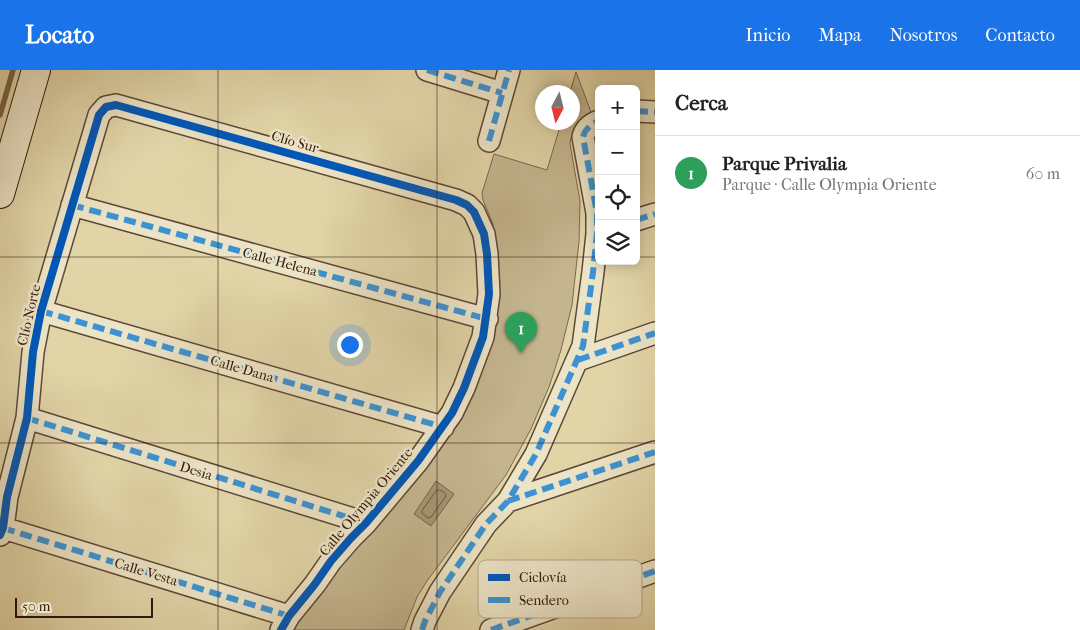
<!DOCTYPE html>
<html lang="es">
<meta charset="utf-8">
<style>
body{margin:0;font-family:"IM FELL French Canon",serif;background:#f2f2f2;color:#222}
.controls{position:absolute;right:15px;top:15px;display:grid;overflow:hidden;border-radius:8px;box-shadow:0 2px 12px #0003}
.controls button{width:45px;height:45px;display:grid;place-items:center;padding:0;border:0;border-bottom:1px solid #e0e0e0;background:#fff;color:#222;font:25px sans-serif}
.compass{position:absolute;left:535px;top:15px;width:45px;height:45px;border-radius:50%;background:#fff;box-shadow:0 2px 12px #0003;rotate:187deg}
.scale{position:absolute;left:15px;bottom:12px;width:138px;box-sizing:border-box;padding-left:5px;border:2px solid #34180d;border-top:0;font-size:14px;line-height:18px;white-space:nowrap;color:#34180d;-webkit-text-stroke:4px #ece4c6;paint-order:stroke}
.you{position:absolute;left:349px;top:274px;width:18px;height:18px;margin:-12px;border:4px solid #fff;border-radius:50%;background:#1a73e8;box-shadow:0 0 0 8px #1a73e833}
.badge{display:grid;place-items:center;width:32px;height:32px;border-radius:50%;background:#1a73e8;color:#fff;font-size:16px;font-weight:700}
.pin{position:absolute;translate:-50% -41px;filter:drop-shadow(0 1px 2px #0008)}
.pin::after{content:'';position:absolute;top:26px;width:18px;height:15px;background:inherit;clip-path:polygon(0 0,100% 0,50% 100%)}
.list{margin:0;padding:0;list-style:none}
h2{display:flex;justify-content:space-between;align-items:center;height:65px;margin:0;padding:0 20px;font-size:21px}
h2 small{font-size:16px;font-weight:400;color:#767676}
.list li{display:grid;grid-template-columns:32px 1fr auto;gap:15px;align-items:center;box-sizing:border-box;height:75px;padding:0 20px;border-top:1px solid #e0e0e0}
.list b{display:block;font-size:19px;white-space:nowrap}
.list p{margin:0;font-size:16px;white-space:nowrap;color:#767676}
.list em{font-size:16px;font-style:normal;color:#767676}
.icon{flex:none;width:28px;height:28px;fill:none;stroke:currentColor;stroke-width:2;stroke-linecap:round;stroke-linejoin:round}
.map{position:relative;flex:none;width:655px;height:560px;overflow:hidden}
header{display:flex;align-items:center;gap:30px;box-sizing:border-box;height:70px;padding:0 25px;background:#1a73e8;color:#fff}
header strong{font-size:24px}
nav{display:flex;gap:28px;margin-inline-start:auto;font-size:18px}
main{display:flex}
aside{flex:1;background:#fff}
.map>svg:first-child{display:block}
.green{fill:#c4b58e;stroke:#7c664e}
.water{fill:#a69573;stroke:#78634a}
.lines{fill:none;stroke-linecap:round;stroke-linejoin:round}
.shore{stroke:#6d5640;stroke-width:1}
.stream{stroke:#78634a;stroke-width:5.5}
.street-casing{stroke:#5f4734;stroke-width:24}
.secondary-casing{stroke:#34180d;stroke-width:30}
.street{stroke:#ece4c6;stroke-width:21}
.secondary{stroke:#ece4c6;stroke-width:28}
.quiet{stroke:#3d93d2;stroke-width:6;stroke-dasharray:12 6;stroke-linecap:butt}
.cycleway-casing{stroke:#ece4c6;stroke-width:11}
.cycleway{stroke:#0057b8;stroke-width:8}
.grid{fill:none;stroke:#34180d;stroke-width:1;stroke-opacity:0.55}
.labels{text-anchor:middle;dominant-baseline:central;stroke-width:5;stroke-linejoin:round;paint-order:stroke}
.street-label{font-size:14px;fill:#34180d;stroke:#ece4c6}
.key{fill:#ece4c6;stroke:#b5a78e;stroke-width:1}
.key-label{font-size:14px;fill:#34180d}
</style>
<header>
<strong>Locato</strong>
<nav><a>Inicio</a><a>Mapa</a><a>Nosotros</a><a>Contacto</a></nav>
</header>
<main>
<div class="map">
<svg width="655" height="560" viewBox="0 0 655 560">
<rect width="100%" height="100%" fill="#e1d5a8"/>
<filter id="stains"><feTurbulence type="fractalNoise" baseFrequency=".004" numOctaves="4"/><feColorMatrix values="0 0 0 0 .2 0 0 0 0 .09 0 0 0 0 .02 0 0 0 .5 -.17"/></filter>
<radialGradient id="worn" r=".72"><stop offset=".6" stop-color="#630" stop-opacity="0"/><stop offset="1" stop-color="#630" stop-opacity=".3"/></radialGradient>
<path class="green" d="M576,2L591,42C579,49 571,60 570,74L580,131L579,172L572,235L561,280L549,317L531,359L506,405L427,511L417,527L404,560H286L464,326L494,173L493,154L483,130L482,123L494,84L547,100L561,53L572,52V22H570Z"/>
<path class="water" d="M436,411L454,424L431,456L414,444Z"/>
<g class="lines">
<path class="shore" d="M437,420C440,419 446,423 446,426L431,447L428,448L422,443V441Z"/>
<path class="stream" d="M0,45L13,0"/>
<defs>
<path id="street" d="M427,0L502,23
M636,41L655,42
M489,71L509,0
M72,135L487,249
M636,150L655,144
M41,241L443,357
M578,290L655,263
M27,348L366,453
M508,431L655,382
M0,457L289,546
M0,465L3,458L7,427L27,348L33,282L41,241L99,45L106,37L116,35L456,130L467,135L474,142L484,164L487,184L489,224L483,267L464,318L452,343L418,391L366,453L351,468L331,491L315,514L289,546L281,560
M422,560L425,551L440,522L486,454L508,431L536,384L583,276L593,202L597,164V143L583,67C585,59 591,54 599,51
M491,560L655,501"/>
<path id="secondary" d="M0,124L36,0"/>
</defs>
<use href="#street" class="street-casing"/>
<use href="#secondary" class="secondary-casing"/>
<use href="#street" class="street"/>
<use href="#secondary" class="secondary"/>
<path class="quiet" d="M427,0L502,23
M636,41L655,42
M489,71L509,0
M72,135L487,249
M636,150L655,144
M41,241L443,357
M578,290L655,263
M27,348L366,453
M508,431L655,382
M3,458L289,546
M422,560L425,551L440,522L486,454L508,431L536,384L583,276L593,202L597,164V143L583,67C585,59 591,54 599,51
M491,560L655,501"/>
<defs>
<path id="cycleway" d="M0,465L3,458L7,427L27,348L33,282L41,241L99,45L106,37L116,35L456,130L467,135L474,142L484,164L487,184L489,224L483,267L464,318L452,343L418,391L366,453L351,468L331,491L315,514L289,546L281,560"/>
</defs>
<use href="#cycleway" class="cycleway-casing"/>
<use href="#cycleway" class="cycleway"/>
</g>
<path class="grid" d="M218,0V560M437,0V560M0,187H599M636,187H655M0,373H655"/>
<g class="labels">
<g class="street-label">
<text transform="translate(295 72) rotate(16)">Clío Sur</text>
<text transform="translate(280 192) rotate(15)">Calle Helena</text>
<text transform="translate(29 245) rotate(-77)">Clío Norte</text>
<text transform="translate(242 299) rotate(16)">Calle Dana</text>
<text transform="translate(196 401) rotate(17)">Desia</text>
<text transform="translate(366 432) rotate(-50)">Calle Olympia Oriente</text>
<text transform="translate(146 502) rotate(17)">Calle Vesta</text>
</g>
</g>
<rect x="478" y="490" width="164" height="58" rx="8" class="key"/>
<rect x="488" y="504" width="22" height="7" fill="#0057b8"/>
<rect x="488" y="527" width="22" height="6" fill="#3d93d2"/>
<g class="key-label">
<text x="519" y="512">Ciclovía</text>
<text x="519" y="535">Sendero</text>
</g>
<rect width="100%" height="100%" filter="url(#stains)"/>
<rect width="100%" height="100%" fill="url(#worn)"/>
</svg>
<div class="controls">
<button>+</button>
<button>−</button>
<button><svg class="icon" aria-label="locate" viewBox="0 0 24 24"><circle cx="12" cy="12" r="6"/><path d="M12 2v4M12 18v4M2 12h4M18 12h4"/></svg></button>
<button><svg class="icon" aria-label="layers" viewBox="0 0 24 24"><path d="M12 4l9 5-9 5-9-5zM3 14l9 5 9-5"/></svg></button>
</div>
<svg class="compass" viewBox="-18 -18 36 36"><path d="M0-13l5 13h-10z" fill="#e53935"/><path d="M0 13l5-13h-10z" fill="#767676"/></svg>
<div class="scale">50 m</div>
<div class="you"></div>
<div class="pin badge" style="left:521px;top:283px;background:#2e9e5b">1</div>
</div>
<aside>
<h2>Cerca<small></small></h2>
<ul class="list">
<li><span class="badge" style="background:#2e9e5b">1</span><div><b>Parque Privalia</b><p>Parque · Calle Olympia Oriente</p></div><em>60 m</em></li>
</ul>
</aside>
</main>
